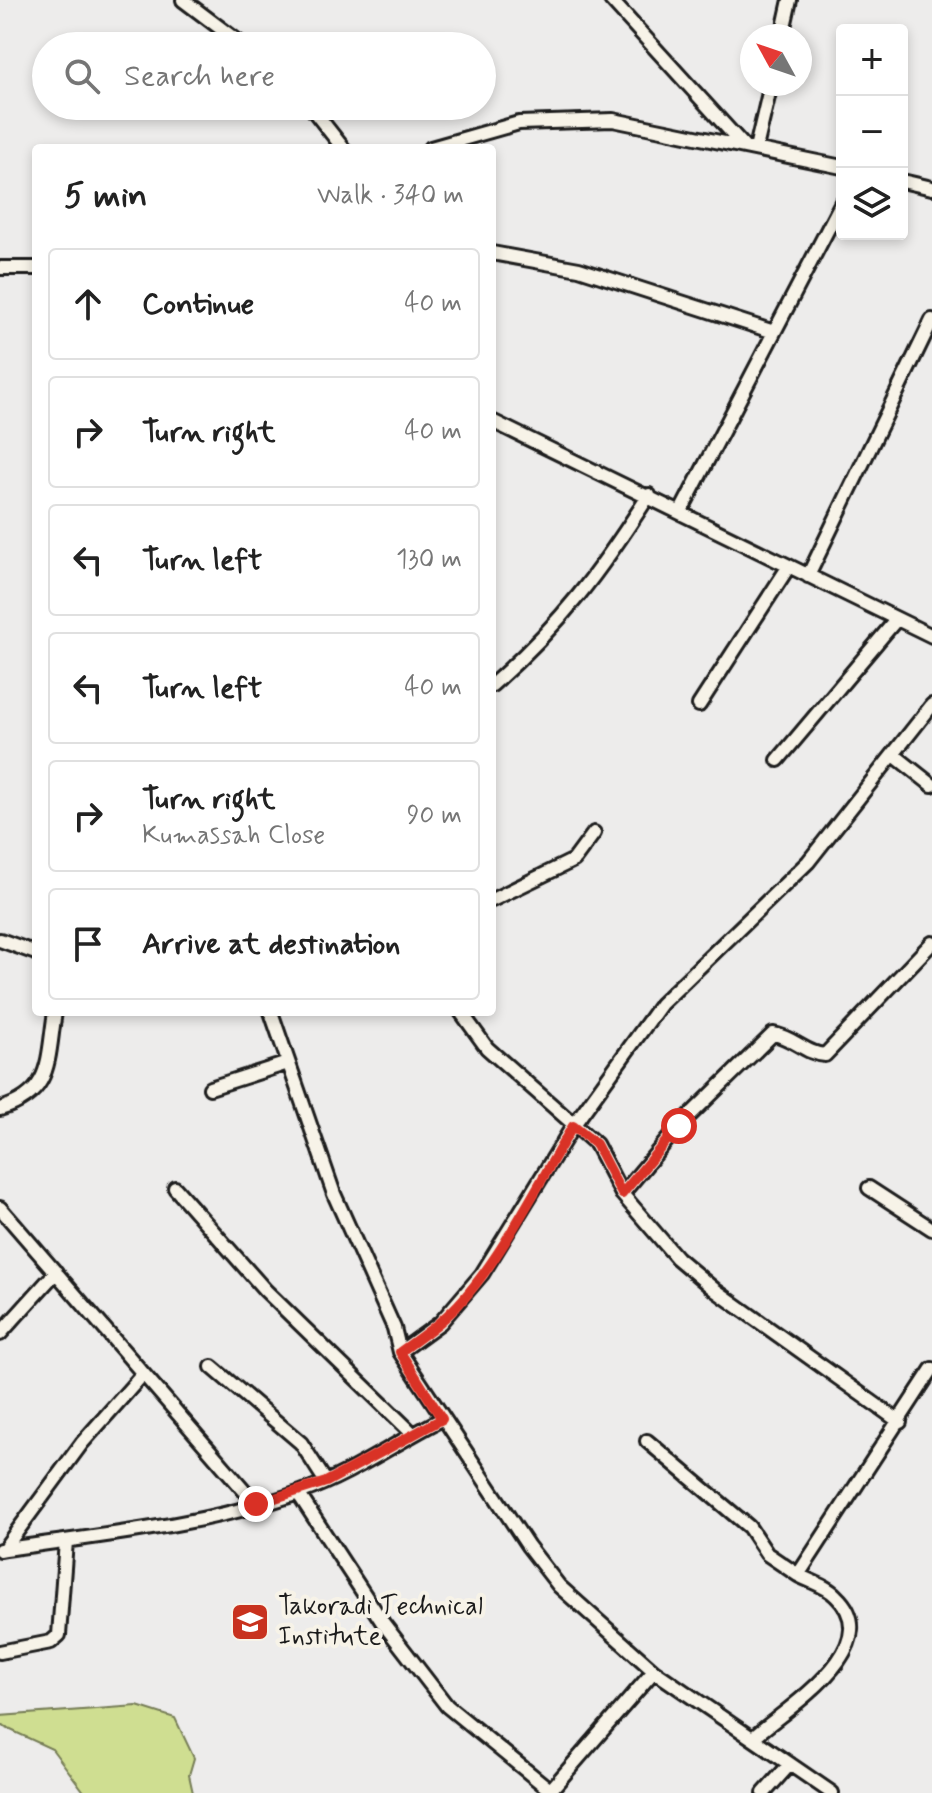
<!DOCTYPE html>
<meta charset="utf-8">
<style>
body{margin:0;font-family:Mynerve,sans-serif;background:#f6f6f6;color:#222}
.controls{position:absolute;right:24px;top:24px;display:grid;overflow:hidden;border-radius:8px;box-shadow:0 4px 12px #0003}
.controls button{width:72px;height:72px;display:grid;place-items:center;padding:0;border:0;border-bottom:2px solid #e0e0e0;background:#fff;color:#222;font:40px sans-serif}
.compass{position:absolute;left:740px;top:24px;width:72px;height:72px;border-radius:50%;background:#fff;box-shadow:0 4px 12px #0003;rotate:310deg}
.stop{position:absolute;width:24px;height:24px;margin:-18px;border:6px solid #d93025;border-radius:50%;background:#fff}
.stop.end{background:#d93025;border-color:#fff;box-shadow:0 2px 8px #0008}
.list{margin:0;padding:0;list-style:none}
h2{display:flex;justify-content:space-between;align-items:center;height:104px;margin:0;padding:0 32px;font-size:34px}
h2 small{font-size:26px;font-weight:400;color:#767676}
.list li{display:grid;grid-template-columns:52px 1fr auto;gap:24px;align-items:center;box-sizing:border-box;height:112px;margin:0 16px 16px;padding:0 16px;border:2px solid #e0e0e0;border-radius:8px}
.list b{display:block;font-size:30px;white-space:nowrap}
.list p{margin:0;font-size:26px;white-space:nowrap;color:#767676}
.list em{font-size:26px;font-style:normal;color:#767676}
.icon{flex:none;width:44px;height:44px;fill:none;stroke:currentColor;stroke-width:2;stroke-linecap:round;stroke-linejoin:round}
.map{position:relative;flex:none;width:932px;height:1793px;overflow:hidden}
.search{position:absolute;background:#fff;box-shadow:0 4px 12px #0003;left:32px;top:32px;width:464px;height:88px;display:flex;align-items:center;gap:20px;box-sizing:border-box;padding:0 28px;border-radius:44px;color:#767676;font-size:30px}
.panel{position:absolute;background:#fff;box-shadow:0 4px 12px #0003;left:32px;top:144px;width:464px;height:872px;border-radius:8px}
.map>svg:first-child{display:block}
.green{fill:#cfde91;stroke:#767d56;stroke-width:2}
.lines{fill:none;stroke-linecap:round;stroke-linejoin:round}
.street-casing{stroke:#1c1c1c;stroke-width:18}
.street{stroke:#f7f3e8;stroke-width:12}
.route{stroke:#d93025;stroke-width:10}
.labels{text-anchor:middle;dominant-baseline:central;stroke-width:8;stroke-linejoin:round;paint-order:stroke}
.poi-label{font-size:26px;fill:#1c1c1c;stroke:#f7f3e8;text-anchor:start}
</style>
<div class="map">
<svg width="932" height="1793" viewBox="0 0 932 1793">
<rect width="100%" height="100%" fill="#edeceb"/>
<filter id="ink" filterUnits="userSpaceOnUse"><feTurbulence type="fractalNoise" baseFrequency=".0125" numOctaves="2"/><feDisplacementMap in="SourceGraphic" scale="16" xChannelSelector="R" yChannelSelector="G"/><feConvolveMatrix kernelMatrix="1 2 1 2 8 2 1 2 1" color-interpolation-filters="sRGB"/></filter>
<g filter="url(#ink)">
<path class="green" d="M137,1706L175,1718L194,1758L189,1775L193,1793H85L52,1749L0,1725V1716Z"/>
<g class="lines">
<defs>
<path id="street" d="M183,0L244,46
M611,0L743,145
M782,36L790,0
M310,106L343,148
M431,148L519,123L613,120L842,167
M756,148L771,84
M902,181L932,188
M492,253L579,269L771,331
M0,268H36
M492,421L932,636
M681,511L842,202
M808,576L932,320
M492,685C562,623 599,573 649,495
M699,705L789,566
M894,755L932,785
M778,760L896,620
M492,900L574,860L594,833
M0,940L36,953
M271,1012L334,1194L394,1328L400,1352L528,1546L559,1586L654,1671L832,1793
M461,1012L487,1048L596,1144L622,1194L677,1258L715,1290L900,1422
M210,1088L288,1063
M0,1109C53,1093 47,1060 55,1012
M175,1188L265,1290L413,1434
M869,1188L932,1229
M622,1194L679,1126L773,1034C793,1037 806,1054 825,1055L932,943
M0,1208L256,1504
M0,1334L56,1272
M400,1352L440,1323L482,1274L573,1126L661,1004L808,862L932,705
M212,1367L301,1443L326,1482
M647,1441L749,1527L767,1554L798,1575
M298,1493L383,1623L447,1706L550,1790
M4,1549L82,1443L143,1374
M0,1550C101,1535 204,1526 301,1492C350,1475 395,1443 442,1419
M0,1652L51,1642L59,1635L66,1541
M754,1737C788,1707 889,1646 836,1596C827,1586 809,1581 798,1575L932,1369
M548,1793L654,1671
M764,1793L790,1764"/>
</defs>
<use href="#street" class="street-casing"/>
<use href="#street" class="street"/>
</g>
</g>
<g class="lines" filter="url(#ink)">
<path class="route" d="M256,1504L326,1482L442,1419L400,1352C421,1337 441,1323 458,1305C502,1258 539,1182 573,1126L596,1144L622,1194L679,1126"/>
</g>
<defs>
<symbol id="school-square" viewBox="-11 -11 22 22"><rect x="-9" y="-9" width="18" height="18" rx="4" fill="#c8321e" stroke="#f7f3e8"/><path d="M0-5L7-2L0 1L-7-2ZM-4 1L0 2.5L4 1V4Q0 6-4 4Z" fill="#fff"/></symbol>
</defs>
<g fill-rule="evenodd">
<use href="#school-square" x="228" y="1600" width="44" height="44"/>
</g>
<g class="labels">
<g class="poi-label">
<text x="278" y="1607">Takoradi Technical<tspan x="278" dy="30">Institute</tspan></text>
</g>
</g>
</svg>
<div class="controls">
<button>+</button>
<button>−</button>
<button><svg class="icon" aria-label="layers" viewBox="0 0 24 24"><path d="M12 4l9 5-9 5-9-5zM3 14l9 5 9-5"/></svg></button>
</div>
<svg class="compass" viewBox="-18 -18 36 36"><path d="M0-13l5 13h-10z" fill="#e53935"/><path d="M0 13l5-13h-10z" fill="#767676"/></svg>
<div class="stop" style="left:679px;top:1126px"></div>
<div class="stop end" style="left:256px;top:1504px"></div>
<div class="search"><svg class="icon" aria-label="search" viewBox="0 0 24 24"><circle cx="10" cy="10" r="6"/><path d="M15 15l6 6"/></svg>Search here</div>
<section class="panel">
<h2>5 min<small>Walk · 340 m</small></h2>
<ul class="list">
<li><svg class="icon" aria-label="ahead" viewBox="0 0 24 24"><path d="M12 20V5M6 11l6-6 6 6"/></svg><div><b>Continue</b></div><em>40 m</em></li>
<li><svg class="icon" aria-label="right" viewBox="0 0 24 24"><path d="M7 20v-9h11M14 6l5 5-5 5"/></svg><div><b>Turn right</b></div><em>40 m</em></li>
<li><svg class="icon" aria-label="left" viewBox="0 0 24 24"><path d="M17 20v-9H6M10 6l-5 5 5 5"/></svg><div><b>Turn left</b></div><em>130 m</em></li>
<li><svg class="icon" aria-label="left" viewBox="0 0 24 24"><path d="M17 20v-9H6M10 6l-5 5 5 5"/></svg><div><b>Turn left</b></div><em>40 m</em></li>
<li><svg class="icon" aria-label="right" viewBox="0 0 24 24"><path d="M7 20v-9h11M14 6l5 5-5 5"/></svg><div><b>Turn right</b><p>Kumassah Close</p></div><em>90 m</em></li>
<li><svg class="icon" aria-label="arrive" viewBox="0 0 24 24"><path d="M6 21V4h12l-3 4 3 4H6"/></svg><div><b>Arrive at destination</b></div></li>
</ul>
</section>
</div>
